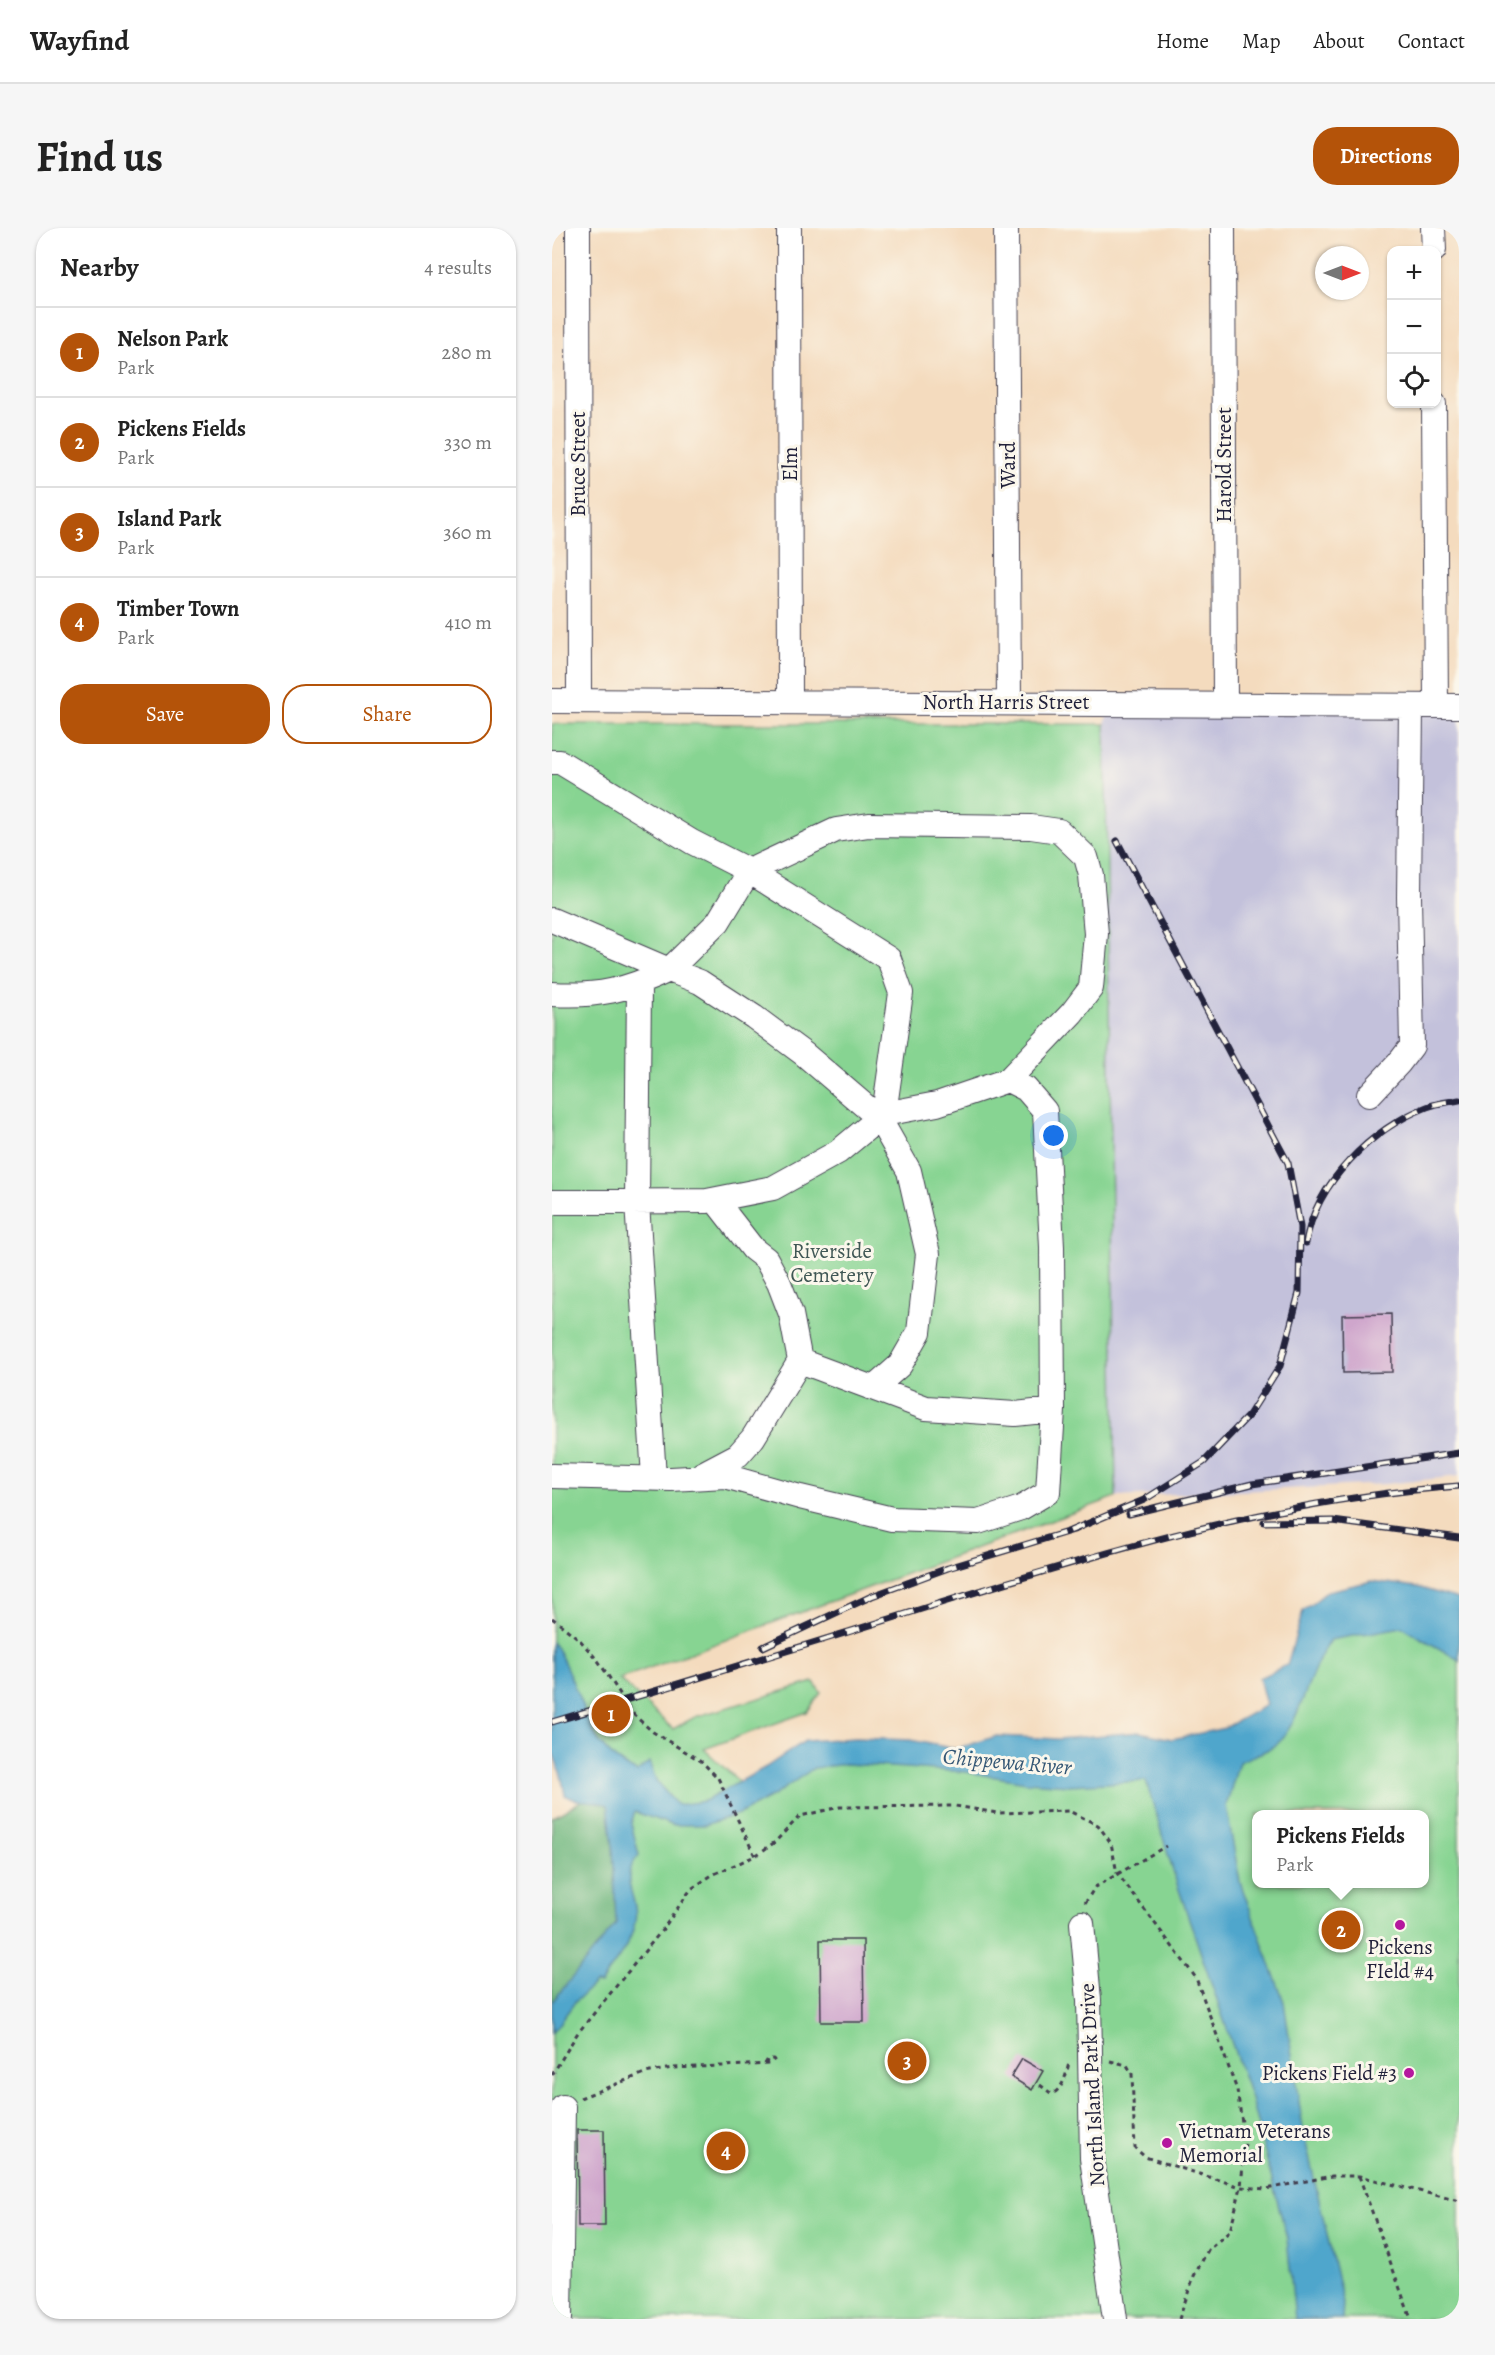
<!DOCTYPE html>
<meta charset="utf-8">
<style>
body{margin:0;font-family:Alegreya,serif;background:#f6f6f6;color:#222}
.controls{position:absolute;right:18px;top:18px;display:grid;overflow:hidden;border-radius:12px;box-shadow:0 2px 4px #0004}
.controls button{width:54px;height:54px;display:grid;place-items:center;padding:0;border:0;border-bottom:2px solid #e0e0e0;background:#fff;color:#222;font:30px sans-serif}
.compass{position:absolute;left:763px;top:18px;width:54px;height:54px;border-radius:50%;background:#fff;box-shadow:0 2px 4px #0004;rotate:90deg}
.you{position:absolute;left:502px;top:908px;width:21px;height:21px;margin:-15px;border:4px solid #fff;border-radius:50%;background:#1a73e8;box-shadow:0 0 0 9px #1a73e833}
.badge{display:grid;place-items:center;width:39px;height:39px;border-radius:50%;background:#b45309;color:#fff;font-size:20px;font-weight:700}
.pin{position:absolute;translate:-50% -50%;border:3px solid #fff;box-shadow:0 2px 6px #0006}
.popup{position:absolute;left:700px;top:1582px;width:177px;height:78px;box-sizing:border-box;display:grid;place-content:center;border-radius:12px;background:#fff;filter:drop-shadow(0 2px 4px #0005);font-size:20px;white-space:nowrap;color:#767676}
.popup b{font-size:22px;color:#222}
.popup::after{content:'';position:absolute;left:50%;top:100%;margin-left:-12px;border:12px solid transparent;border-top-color:#fff}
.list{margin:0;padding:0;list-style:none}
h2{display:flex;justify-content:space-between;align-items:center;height:78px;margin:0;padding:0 24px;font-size:26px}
h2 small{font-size:20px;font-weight:400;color:#767676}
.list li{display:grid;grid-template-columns:39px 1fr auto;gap:18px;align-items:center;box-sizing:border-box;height:90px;padding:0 24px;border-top:2px solid #e0e0e0}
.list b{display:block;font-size:22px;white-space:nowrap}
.list p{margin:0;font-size:20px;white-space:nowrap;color:#767676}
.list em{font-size:20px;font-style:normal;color:#767676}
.actions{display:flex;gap:12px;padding:18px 24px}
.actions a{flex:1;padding:14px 0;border:2px solid #b45309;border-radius:24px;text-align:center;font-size:21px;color:#b45309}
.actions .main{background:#b45309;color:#fff}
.icon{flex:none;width:33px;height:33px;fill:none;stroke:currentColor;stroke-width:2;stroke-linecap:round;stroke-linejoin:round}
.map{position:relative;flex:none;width:907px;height:2091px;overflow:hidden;border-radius:24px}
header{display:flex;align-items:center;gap:36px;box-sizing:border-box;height:84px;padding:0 30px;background:#fff;border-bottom:2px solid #e0e0e0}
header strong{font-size:28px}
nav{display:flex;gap:33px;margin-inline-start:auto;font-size:21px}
.intro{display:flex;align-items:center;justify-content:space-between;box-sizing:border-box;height:144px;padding:0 36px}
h1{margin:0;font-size:42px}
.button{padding:15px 27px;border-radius:24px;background:#b45309;color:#fff;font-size:21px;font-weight:700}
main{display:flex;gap:36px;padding:0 36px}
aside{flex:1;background:#fff;border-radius:24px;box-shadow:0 2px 4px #0004}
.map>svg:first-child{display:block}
.industrial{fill:#c3c1db}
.green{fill:#87d492;stroke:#547b66;stroke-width:1.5;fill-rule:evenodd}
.forest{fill:#6db67c;stroke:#486c5c;stroke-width:1.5}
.water{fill:#50a6cc;stroke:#396484;stroke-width:1.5}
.building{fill:#cfa6cc}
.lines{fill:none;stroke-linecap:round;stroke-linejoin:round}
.minor-casing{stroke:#423e4f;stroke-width:26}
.path{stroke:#423e4f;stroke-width:3;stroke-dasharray:4.5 4.5;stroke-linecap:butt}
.minor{stroke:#fff;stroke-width:24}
.rail-casing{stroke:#22223b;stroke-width:7}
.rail{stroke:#fbf7ec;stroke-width:4.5;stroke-dasharray:14;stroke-linecap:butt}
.poi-dot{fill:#b5179e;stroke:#fbf7ec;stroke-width:2}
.labels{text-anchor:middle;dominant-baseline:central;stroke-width:6;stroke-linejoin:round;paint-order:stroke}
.street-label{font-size:21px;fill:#22223b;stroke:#fbf7ec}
.park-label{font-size:21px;fill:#405755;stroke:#fbf7ec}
.poi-label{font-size:21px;fill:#22223b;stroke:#fbf7ec}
.water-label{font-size:22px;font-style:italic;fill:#345775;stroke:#fbf7ec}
</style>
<header>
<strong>Wayfind</strong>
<nav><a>Home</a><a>Map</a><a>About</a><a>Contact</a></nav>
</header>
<div class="intro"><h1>Find us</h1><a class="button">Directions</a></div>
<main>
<aside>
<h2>Nearby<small>4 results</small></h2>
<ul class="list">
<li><span class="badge">1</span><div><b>Nelson Park</b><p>Park</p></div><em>280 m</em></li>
<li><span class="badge">2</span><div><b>Pickens Fields</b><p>Park</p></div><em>330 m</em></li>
<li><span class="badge">3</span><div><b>Island Park</b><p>Park</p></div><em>360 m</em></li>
<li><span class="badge">4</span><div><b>Timber Town</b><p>Park</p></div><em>410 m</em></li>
</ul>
<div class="actions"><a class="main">Save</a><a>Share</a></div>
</aside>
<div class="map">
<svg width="907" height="2091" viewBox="0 0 907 2091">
<rect width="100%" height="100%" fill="#fbf7ec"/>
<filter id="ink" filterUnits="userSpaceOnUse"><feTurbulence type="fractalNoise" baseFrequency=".0167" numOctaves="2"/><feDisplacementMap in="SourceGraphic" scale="12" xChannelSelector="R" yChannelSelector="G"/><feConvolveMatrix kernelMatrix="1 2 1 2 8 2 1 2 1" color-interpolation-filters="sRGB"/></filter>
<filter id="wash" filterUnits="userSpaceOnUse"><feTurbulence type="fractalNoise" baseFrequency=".008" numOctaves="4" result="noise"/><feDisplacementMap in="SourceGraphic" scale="24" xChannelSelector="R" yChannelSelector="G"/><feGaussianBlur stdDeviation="1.35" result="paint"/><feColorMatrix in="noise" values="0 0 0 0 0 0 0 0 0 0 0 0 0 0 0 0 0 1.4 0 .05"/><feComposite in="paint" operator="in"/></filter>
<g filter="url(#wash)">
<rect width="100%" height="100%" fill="#f4dbbe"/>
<path class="industrial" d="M907,473V1248L833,1256L564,1269L553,496L558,475Z"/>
<path class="green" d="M0,496H553L564,1269L67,1451L121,1501L143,1489L262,1454L269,1465L255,1484L152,1521L193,1559L266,1517L514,1541L718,1503L770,1386L907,1388V2091H0V1794L72,1699L0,1462ZM705,1586H873V1656H705Z"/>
<path class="forest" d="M53,1559L64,1574L72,1699L0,1795V1590Z"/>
<path class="water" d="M820,1353L865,1359L907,1371V1432L850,1399L778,1412C757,1443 752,1483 729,1512C721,1522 699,1528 687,1534L674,1578L688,1654L732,1774L752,1907L791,2075L790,2091H743L735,2010L699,1871L624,1653L594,1553L517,1557L474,1554L414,1544L294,1536L262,1540L221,1568L189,1585L153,1597H120L83,1584L79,1595L87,1627C64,1654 88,1667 83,1694C79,1717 61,1737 48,1756L43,1755L23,1774L0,1805V1774L64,1696L61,1619L56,1577C41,1571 26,1576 13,1567L9,1547L0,1522V1414C8,1422 11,1433 16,1443C35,1484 39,1524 85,1544L97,1534L105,1554L125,1577L153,1573L214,1539L253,1513L304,1510L358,1512L404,1521L445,1508L506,1511L588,1504L620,1511L673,1500L714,1477L707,1450L735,1437L751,1383L776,1363Z"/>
<g id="blocks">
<path class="building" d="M839,1086L840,1144L791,1145L790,1087Z
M268,1712H311L312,1794H269Z
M470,1831L491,1843L480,1862L459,1849Z
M25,1902H52L53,1998H26Z"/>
</g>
</g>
<g filter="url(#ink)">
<use href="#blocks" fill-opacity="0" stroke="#423e4f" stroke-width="1.5"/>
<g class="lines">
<defs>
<path id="minor" d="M26,0L27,473
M237,0L238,472
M454,0L457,475
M671,0L673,475
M881,0L882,22
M882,176L884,478
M0,473L907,478
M0,534H8L140,614L197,643L337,731L349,765L332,886
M0,692L117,742L166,694L197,643L284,602L317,597L479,599L507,603L534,629L539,647L544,706L539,760L520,785L456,852
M87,756L85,974L102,1250
M0,766C46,769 75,762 117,742L148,754L202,789L252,826L327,890L357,943L376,1026L367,1104L348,1137L322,1160
M817,867L847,835L860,818L857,669L859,478
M0,974L155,973L221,960L286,924L332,886L385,876L456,852L474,861L493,883L500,1019L501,1182L496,1264L469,1280L426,1294L340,1291L248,1269L173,1248L119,1251L0,1248
M248,1133L374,1180L463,1186L501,1182
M150,1246L186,1227L201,1210L248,1133L239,1086L227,1055L214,1031L201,1021L163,972
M530,1695L537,1772L540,1930L563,2091
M8,2091L11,1879"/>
</defs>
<use href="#minor" class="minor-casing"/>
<path class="path" d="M0,1390L27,1411L47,1434L82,1487L101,1504L149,1533L166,1550L203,1628
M533,1675L543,1659L614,1618
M558,1833L575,1837L580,1846L583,1920L593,1929L689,1959L714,1961L780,1948H807L907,1973
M213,1836L216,1831H221L224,1835
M0,1847L25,1806L111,1701L139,1661L160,1647L203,1628L223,1614L248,1588L288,1579L403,1578L445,1585L517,1583L546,1597L559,1615L565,1645L644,1750L685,1862L693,1914L689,1959L678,2003L656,2022L642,2048L627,2091
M488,1857L500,1866C512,1860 514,1846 517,1835
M28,1870L93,1845L120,1840L219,1836
M807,1948L859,2091"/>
<use href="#minor" class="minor"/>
<defs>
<path id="rail" d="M754,1015C763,955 821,900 875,879C885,875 897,874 907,872
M577,1286L700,1256L907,1225
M712,1294L781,1293L907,1310
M518,1303L592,1272L652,1234L697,1187L728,1138L747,1065L748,999L736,935L565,613
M211,1419L320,1368L396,1340L525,1301
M0,1494C127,1456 253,1418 379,1378C551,1324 726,1271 907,1258"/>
</defs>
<use href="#rail" class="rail-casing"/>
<use href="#rail" class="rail"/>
</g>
</g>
<g class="poi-dot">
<circle cx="848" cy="1697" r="6"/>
<circle cx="857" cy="1845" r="6"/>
<circle cx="615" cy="1915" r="6"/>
</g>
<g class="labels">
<g class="street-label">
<text transform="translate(26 236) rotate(-90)">Bruce Street</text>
<text transform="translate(238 236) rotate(-90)">Elm</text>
<text transform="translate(456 237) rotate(-90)">Ward</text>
<text transform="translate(672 237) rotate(-90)">Harold Street</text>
<text x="454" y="474">North Harris Street</text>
<text transform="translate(540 1857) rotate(-93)">North Island Park Drive</text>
</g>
<g class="park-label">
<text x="280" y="1023">Riverside<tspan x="280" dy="24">Cemetery</tspan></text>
</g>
<g class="poi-label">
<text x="848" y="1719">Pickens<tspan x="848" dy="24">FIeld #4</tspan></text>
<text x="845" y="1845" text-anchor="end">Pickens Field #3</text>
<text x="627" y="1903" text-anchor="start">Vietnam Veterans<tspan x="627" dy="24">Memorial</tspan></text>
</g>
<g class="water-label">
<text transform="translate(455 1534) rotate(5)">Chippewa River</text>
</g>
</g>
</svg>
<div class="controls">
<button>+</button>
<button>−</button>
<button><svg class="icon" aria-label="locate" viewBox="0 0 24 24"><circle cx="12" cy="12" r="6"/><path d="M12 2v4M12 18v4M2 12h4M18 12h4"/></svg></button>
</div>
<svg class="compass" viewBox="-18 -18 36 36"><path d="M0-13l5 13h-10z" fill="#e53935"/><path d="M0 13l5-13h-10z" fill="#767676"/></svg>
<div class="you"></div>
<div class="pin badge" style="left:59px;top:1486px">1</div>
<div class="pin badge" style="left:789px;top:1702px">2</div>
<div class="popup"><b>Pickens Fields</b>Park</div>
<div class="pin badge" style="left:355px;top:1833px">3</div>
<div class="pin badge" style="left:174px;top:1923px">4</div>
</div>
</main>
